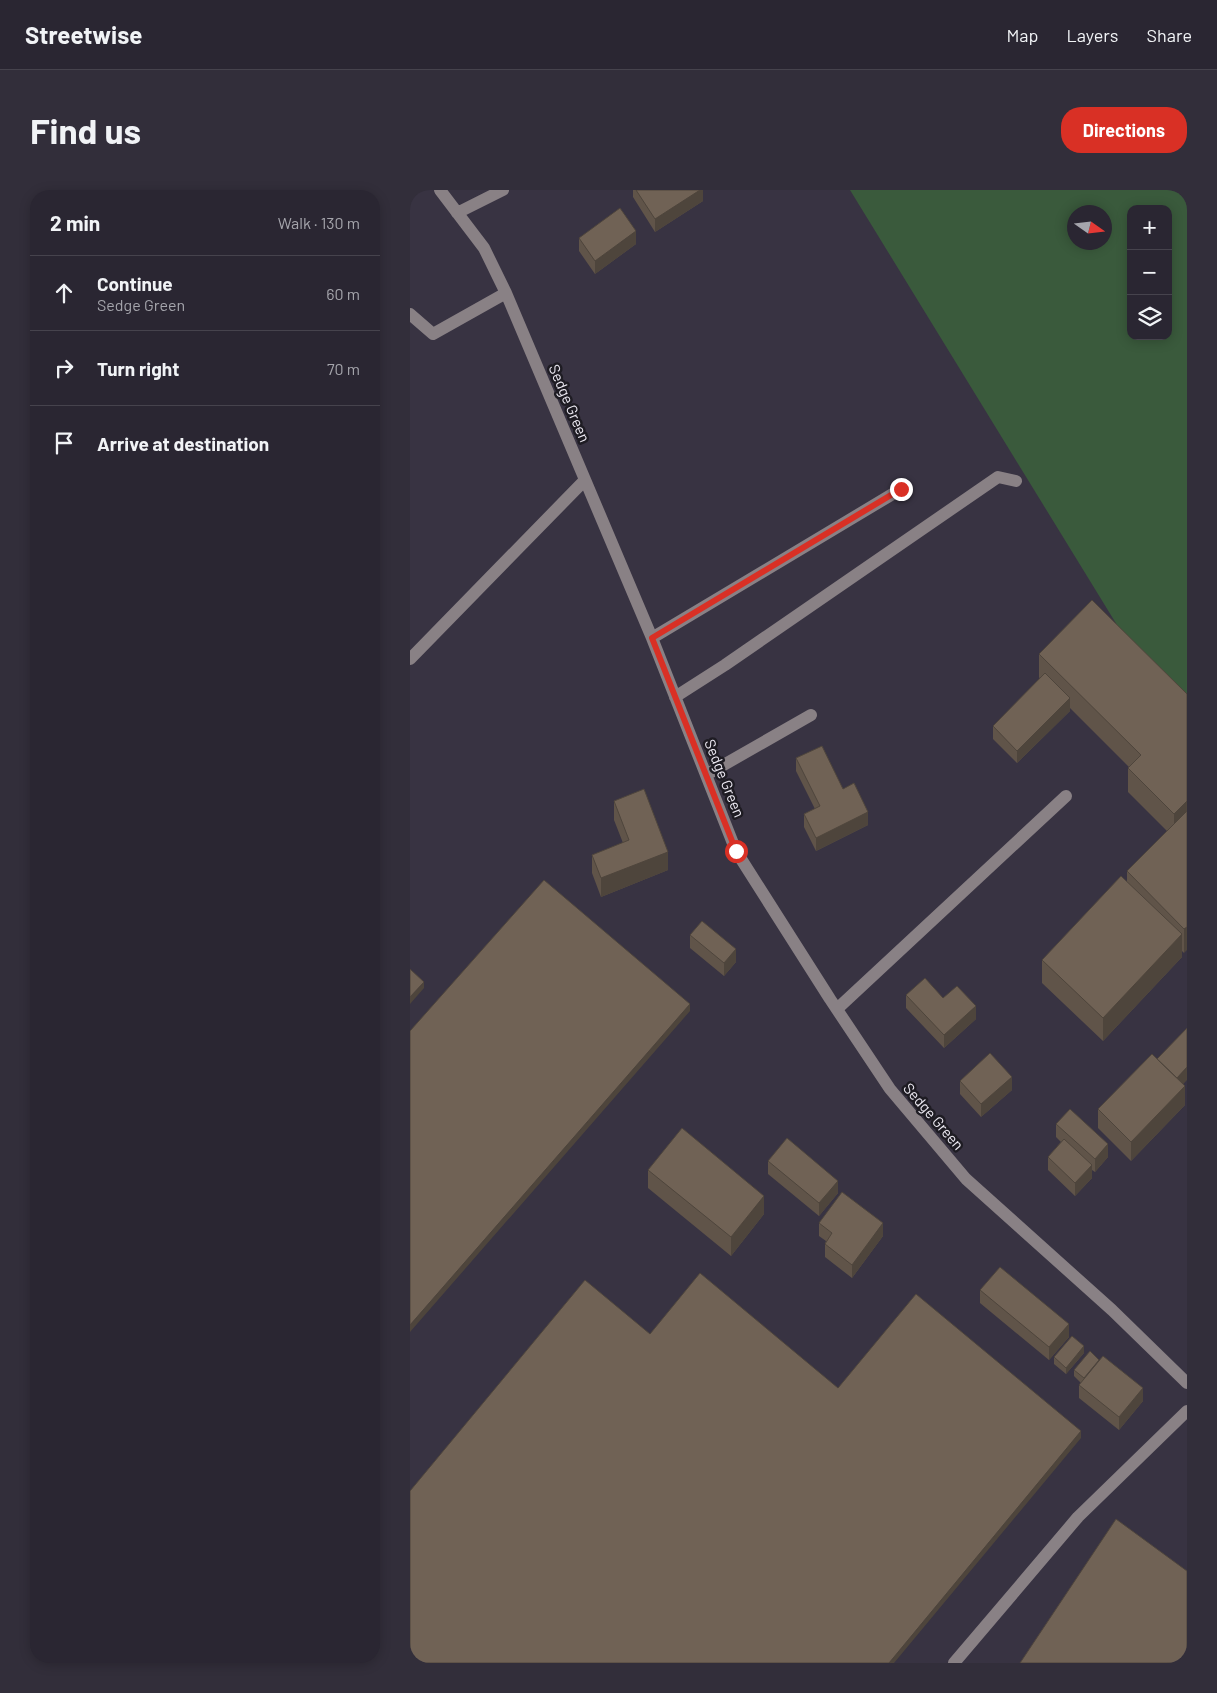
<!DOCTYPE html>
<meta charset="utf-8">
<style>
body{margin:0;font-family:Barlow,sans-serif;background:#322e3a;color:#f1f3f6}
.controls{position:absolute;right:15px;top:15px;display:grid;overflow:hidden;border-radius:10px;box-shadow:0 2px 12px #0003}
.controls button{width:45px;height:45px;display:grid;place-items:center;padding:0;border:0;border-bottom:1px solid #46434d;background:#2a2632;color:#f1f3f6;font:25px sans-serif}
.compass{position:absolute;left:657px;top:15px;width:45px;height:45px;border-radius:50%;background:#2a2632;box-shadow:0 2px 12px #0003;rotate:104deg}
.stop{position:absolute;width:15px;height:15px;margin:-11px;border:4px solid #d93025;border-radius:50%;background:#fff}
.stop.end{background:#d93025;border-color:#fff;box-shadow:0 1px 5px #0008}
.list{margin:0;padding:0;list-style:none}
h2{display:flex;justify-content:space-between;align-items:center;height:65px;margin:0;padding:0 20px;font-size:21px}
h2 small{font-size:16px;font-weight:400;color:#a5a5ac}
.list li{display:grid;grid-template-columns:32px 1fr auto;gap:15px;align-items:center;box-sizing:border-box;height:75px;padding:0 20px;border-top:1px solid #46434d}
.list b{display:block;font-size:19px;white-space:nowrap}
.list p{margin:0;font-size:16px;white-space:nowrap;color:#a5a5ac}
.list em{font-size:16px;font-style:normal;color:#a5a5ac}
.icon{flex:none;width:28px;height:28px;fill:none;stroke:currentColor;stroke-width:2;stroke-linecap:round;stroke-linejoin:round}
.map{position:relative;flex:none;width:777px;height:1473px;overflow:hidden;border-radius:20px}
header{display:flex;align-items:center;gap:30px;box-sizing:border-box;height:70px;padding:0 25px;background:#2a2632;border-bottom:1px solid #46434d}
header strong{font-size:24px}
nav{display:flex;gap:28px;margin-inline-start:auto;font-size:18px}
.intro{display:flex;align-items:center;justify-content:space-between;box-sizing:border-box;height:120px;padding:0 30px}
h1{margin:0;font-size:35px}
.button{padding:12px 22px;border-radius:20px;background:#d93025;color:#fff;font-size:18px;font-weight:700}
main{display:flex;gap:30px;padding:0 30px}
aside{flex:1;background:#2a2632;border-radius:20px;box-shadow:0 2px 12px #0003}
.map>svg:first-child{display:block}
.green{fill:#3a5a3c;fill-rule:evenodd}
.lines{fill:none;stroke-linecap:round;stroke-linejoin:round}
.minor{stroke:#898185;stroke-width:12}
.wall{fill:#605449}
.shaded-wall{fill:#4e453c}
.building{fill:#706255;stroke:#4e453c}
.route{stroke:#d93025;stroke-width:6}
.labels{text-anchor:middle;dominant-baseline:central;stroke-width:5;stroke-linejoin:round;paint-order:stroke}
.street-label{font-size:15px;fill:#eeebf4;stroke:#1e1c23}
</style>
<header>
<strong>Streetwise</strong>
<nav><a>Map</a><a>Layers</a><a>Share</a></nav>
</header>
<div class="intro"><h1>Find us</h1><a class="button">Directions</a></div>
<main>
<aside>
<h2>2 min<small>Walk · 130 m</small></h2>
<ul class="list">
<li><svg class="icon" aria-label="ahead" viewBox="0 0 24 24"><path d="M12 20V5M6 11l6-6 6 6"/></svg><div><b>Continue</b><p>Sedge Green</p></div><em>60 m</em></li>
<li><svg class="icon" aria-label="right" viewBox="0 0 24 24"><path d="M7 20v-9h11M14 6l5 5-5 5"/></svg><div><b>Turn right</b></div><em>70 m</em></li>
<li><svg class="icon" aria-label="arrive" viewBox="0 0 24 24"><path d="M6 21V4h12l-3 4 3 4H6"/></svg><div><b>Arrive at destination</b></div></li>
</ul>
</aside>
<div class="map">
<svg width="777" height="1473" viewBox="0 0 777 1473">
<rect width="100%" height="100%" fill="#383342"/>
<path class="green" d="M440,0H777V510L715,448ZM721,19H758V146H721ZM664,22H694V52H664Z"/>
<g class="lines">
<path class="minor" d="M30,0L74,58L96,103L242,448L326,661L420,809L480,899L556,989L702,1120L777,1193
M47,23L93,0
M0,124L23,144L96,103
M242,448L491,299
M0,469L174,291
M265,507L315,475L588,287L606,291
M296,585L401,525
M427,819L656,606
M544,1473L668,1327L777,1221"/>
</g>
<path class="wall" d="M223,0H293V11L245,42L223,7Z
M169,48L226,54L185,84L169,61Z
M629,464L777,504L774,763L772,761V767L693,851L632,793V770L717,691V681L757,641L718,602V578L719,577L660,518V521L607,573L583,549V536L630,489L629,487Z
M386,568L433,599L458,635L406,661L394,637V624L405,619L386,581Z
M204,611L258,680L191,707L182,683V665L213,653L204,630Z
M280,745L326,772L314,786L280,758Z
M496,805L533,808L566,829L534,858L496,818Z
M550,891L602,900L571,927L550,904Z
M773,894L775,915L721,971L688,938V919Z
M646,934L698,967L685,982L682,980V988L665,1006L638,980V967L651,952L646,947Z
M358,971L428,1003L409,1026L358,984Z
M238,980L354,1024L321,1066L238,998Z
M409,1033L473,1046L442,1088L415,1067V1054L416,1051L409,1046Z
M570,1100L659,1147L639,1170L570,1113Z
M674,1163L656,1184L644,1174V1167Z
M664,1180L733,1211L709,1240L669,1208V1195L671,1193L664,1186Z"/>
<path class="shaded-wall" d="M290,0H293V11L245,42V29Z
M226,41V54L185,84V71Z
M660,508V521L607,573V561Z
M777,611V634L764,647V624Z
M458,622V635L406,661V648Z
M258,662V680L191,707V688Z
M777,737V760L774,763V739Z
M772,744V767L693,851V828Z
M326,759V772L314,786V773Z
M14,792V798L0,814V807Z
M280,814V821L0,1142V1135Z
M566,816V829L534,858V845Z
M777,877V890L767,901V888Z
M602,887V900L571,927V914Z
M775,896V915L721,971V952Z
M698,954V967L685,982V969Z
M682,975V988L665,1006V993Z
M428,991V1003L409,1026V1013Z
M354,1006V1024L321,1066V1047Z
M473,1033V1046L442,1088V1075Z
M659,1134V1147L639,1170V1157Z
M674,1156V1163L656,1184V1178Z
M733,1198V1211L709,1240V1227Z
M671,1241V1248L484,1473H479Z"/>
<path class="building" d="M226,0H290L245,29Z
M210,18L226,41L185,71L169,48Z
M682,410L777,504V611L764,624L718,578L731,565L629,464Z
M635,483L660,508L607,561L583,536Z
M412,556L433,599L444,593L458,622L406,648L394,624L410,616L386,568Z
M234,599L258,662L191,688L182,665L219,650L204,611Z
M777,621V737L774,739L717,681Z
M711,686L772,744L693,828L632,770Z
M134,690L280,814L0,1135V841Z
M292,731L326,759L314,773L280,745Z
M0,779L14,792L0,807Z
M515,788L533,808L547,796L566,816L534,845L496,805Z
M777,838V877L767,888L747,869Z
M580,863L602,887L571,914L550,891Z
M742,864L775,896L721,952L688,919Z
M660,919L698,954L685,969L646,934Z
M272,938L354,1006L321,1047L238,980Z
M377,948L428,991L409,1013L358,971Z
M654,949L682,975L665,993L638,967Z
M432,1002L473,1033L442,1075L415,1054L422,1043L409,1033Z
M590,1077L659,1134L639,1157L570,1100Z
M290,1083L428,1198L506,1104L671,1241L479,1473H0V1301L175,1090L240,1144Z
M662,1146L674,1156L656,1178L644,1167Z
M680,1161L689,1170L674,1188L664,1180Z
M693,1166L733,1198L709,1227L669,1195Z
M706,1329L777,1381V1473H610Z"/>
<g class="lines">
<path class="route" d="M326,661L242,448L491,299"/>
</g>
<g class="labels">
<g class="street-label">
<text transform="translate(160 213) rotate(67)">Sedge Green</text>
<text transform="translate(315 588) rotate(68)">Sedge Green</text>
<text transform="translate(524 926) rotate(49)">Sedge Green</text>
</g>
</g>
</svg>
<div class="controls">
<button>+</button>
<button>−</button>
<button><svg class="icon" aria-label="layers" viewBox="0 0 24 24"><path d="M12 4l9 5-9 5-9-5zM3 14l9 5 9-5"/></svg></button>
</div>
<svg class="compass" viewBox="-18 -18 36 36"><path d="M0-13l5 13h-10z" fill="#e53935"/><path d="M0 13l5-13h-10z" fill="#a5a5ac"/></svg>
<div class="stop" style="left:326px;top:661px"></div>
<div class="stop end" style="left:491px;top:299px"></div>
</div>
</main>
